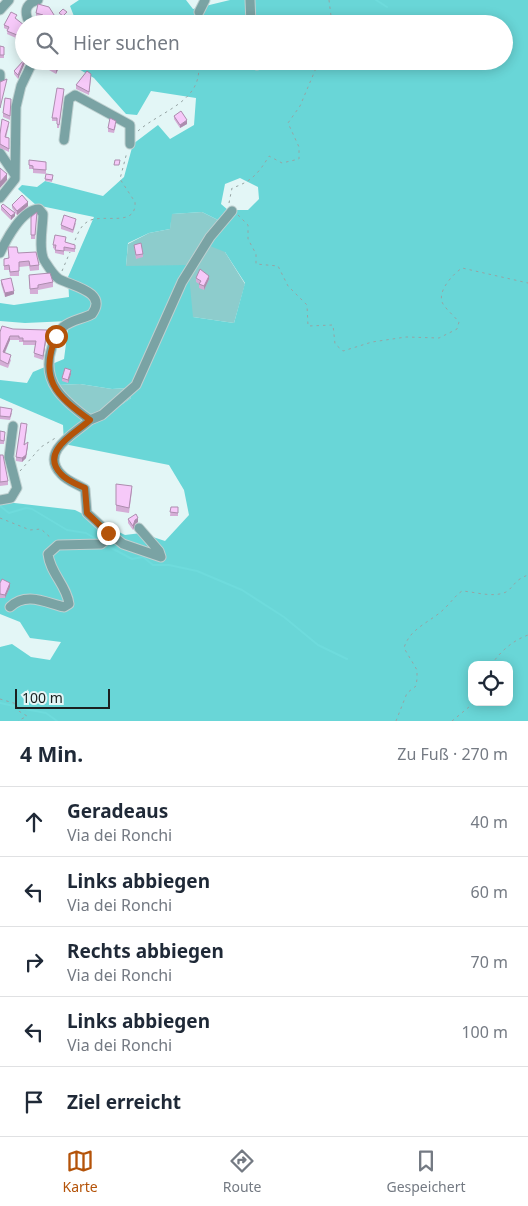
<!DOCTYPE html>
<html lang="de">
<meta charset="utf-8">
<style>
body{margin:0;font-family:"Noto Sans",sans-serif;background:#f6f6f7;color:#1f2937}
.controls{position:absolute;right:15px;bottom:15px;display:grid;overflow:hidden;border-radius:10px;box-shadow:0 2px 12px #0003}
.controls button{width:45px;height:45px;display:grid;place-items:center;padding:0;border:0;border-bottom:1px solid #e0e1e3;background:#fff;color:#1f2937;font:25px sans-serif}
.scale{position:absolute;left:15px;bottom:12px;width:95px;box-sizing:border-box;padding-left:5px;border:2px solid #1b2121;border-top:0;font-size:14px;line-height:18px;white-space:nowrap;color:#1b2121;-webkit-text-stroke:4px #e3f6f6;paint-order:stroke}
.stop{position:absolute;width:15px;height:15px;margin:-11px;border:4px solid #b45309;border-radius:50%;background:#fff}
.stop.end{background:#b45309;border-color:#fff;box-shadow:0 1px 5px #0008}
.list{margin:0;padding:0;list-style:none}
h2{display:flex;justify-content:space-between;align-items:center;height:65px;margin:0;padding:0 20px;font-size:21px}
h2 small{font-size:16px;font-weight:400;color:#747a83}
.list li{display:grid;grid-template-columns:32px 1fr auto;gap:15px;align-items:center;box-sizing:border-box;height:70px;padding:0 20px;border-top:1px solid #e0e1e3}
.list b{display:block;font-size:19px;white-space:nowrap}
.list p{margin:0;font-size:16px;white-space:nowrap;color:#747a83}
.list em{font-size:16px;font-style:normal;color:#747a83}
.icon{flex:none;width:28px;height:28px;fill:none;stroke:currentColor;stroke-width:2;stroke-linecap:round;stroke-linejoin:round}
.map{position:relative;flex:none;width:528px;height:721px;overflow:hidden}
.search{position:absolute;background:#fff;box-shadow:0 2px 12px #0003;left:15px;right:15px;top:15px;height:55px;display:flex;align-items:center;gap:12px;box-sizing:border-box;padding:0 18px;border-radius:28px;color:#747a83;font-size:19px}
.sheet{height:415px;background:#fff}
nav{display:flex;justify-content:space-around;align-items:center;box-sizing:border-box;height:70px;border-top:1px solid #e0e1e3;background:#fff;font-size:14px;color:#747a83}
nav a{display:grid;justify-items:center;gap:2px}
nav .on{color:#b45309}
.map>svg:first-child{display:block}
.green{fill:#8dcccc}
.forest{fill:#69d6d7;fill-rule:evenodd}
.lines{fill:none;stroke-linecap:round;stroke-linejoin:round}
.stream{stroke:#6edbdc;stroke-width:2}
.minor-casing{stroke:#bfd0d0;stroke-width:11}
.path{stroke:#96a4a4;stroke-width:1;stroke-dasharray:2.5 4;stroke-linecap:butt}
.minor{stroke:#7aa3a4;stroke-width:9}
.wall{fill:#d4add6}
.shaded-wall{fill:#ac8dae}
.building{fill:#f6c9f9;stroke:#ac8dae}
.route{stroke:#b45309;stroke-width:6}
</style>
<div class="map">
<svg width="528" height="721" viewBox="0 0 528 721">
<rect width="100%" height="100%" fill="#e3f6f6"/>
<path class="green" d="M202,212L224,223L225,252L245,284L234,323L193,317L126,266L128,244L149,233L170,229L171,214Z
M80,384L112,389L127,388L131,398L94,424C73,418 67,402 57,385Z"/>
<path class="forest" d="M79,0H186L193,9L230,0H528V721H0V647L12,644L31,657L50,660L61,642L30,638L20,622L0,614V505L6,502L75,510L125,535L141,533L165,541L189,515L184,490L169,465L64,444L63,425L0,398V380L27,383L33,372L64,359L69,321L25,323L0,321V303L14,305L69,297L68,277L94,217L36,205L18,189L22,185L37,187L45,181L103,196L124,177L133,144L158,125L170,139L194,125L196,98L151,91L137,115L126,114L94,78L77,68L80,61H504V24H77L70,6ZM240,178L258,187L259,199L248,210H228L221,204L225,184ZM202,212L224,223L210,246L225,252L245,283L234,323L193,317L188,265L126,266L128,243L149,233L170,229L172,214ZM80,384L112,389L127,388L131,398L94,424C74,418 67,402 58,385ZM472,665H509V702H472Z"/>
<g class="lines">
<path class="stream" d="M376,0L387,7
M0,506L9,513L26,508L32,509L67,530L86,533L96,539
M106,545L132,559L143,557L153,565H169L197,571L242,590L284,617L318,645L347,659
M0,703L14,706
M20,708L46,713L57,721"/>
<defs>
<path id="minor" d="M250,0L251,24
M0,10L9,0
M199,12L205,0
M30,24C24,13 24,4 38,0
M254,61L257,65L260,61
M0,74V79
M64,140L69,99L75,95L130,125V144
M0,153L15,175
M0,198L15,179L16,107L21,86L33,61
M0,253C6,240 22,209 39,209L43,214C43,227 38,248 44,260C48,266 53,275 59,279C72,286 108,292 92,314C83,319 71,320 63,327C57,332 54,339 52,347C40,382 64,401 90,420C76,433 39,451 61,474C67,481 77,484 85,489L87,513L109,533L106,540L101,544L58,545L48,554C50,573 67,586 69,604L64,607C44,602 26,592 10,607
M90,420L102,415L136,385L182,282L210,237L232,211
M0,500L11,498L17,488L9,457L13,426
M109,533L123,544L161,557L159,551L139,528"/>
</defs>
<use href="#minor" class="minor-casing"/>
<path class="path" d="M329,0L332,24
M192,24L196,18
M138,131C162,110 205,101 198,61
M229,203L232,188C251,182 259,173 269,156L282,163L299,159V147L288,123L300,106L319,61
M238,215L248,225V239L256,254V264L278,266L288,286L307,305L308,326L333,325L335,344L343,351L372,342L406,337L439,338L457,329L459,322C454,316 447,310 443,304C436,292 453,274 462,268L528,283
M73,246C76,238 79,227 87,222C100,212 137,229 135,202L120,179L127,152
M62,271L70,252
M20,471L41,447L57,437
M0,518L30,530L41,529L52,539
M491,665C501,651 512,641 528,635
M0,699L17,704V710L27,716L18,721
M396,721L407,693L416,686L417,679V670L404,648C410,627 432,622 446,607C452,601 455,596 462,591C476,592 493,598 506,592C515,586 514,580 528,575
M452,721L475,702"/>
<use href="#minor" class="minor"/>
</g>
<path class="wall" d="M49,7L56,21L52,24H47L43,18L36,17V13Z
M17,18L16,19L24,25V48L16,42V38L7,34L8,30L4,28V25Z
M0,46L4,47V58H0Z
M24,60L18,79L14,74V71Z
M51,61H62L56,74L49,70V65Z
M91,78L89,95L76,89V85Z
M64,92L59,128H57V121H52V118Z
M11,99L10,120L3,117V113Z
M174,116L187,124L180,128L174,119Z
M9,125L6,138H9V152L0,148V134Z
M116,125L114,133L108,132V128Z
M29,160L46,162V174L33,173V169H29Z
M46,174L53,175L52,182L45,181Z
M12,205L28,206L17,215L15,213V216L11,220L1,210V206L15,212L12,208Z
M37,212L35,239H31V217Z
M76,223L73,233L61,229V225Z
M66,243L75,248V252L64,251V255L55,253V249L53,248V245Z
M134,245L143,254V257L136,259Z
M18,253L39,265V270L30,271L29,266L19,267V276H10L9,270H4V259L8,258Z
M29,275L53,282V287L38,290V294H30Z
M196,278L209,279L204,290L199,288V284L196,282Z
M1,280L14,294L5,297L1,284Z
M13,329L47,334L43,360L34,357L35,345H23V342H19V340H10L5,353L11,360L8,368L0,365V332Z
M71,374L68,383L62,381V378Z
M0,407L12,413L10,420L0,419Z
M27,427L25,444L28,446L26,458L22,462L16,461V457Z
M0,431L5,436L4,444H0Z
M0,455L8,481V485L0,486Z
M116,484L132,491L129,513L116,511Z
M171,507H178V516H170Z
M128,519L138,522L135,524L133,530L128,523Z
M0,583L10,587L5,598H0Z"/>
<path class="shaded-wall" d="M56,18V21L52,24H48V23Z
M24,61H26L18,79V75Z
M60,61H62L56,74V68Z
M187,120V124L180,128V125Z
M7,174V180L0,188V182Z
M28,202V206L17,215V211Z
M15,213V216L11,220V216Z
M209,276V279L204,290V286Z
M14,291V294L5,297V293Z
M47,330V334L43,360V356Z
M10,336V340L3,356V352Z
M71,370V374L68,383V380Z
M28,442L26,458L22,462V458Z
M138,518V522L135,524L133,530V526L135,520Z
M10,583V587L5,598V595Z"/>
<path class="building" d="M38,4L49,7L56,18L48,23L43,15L36,13Z
M63,9L67,12L63,16L59,13Z
M11,12L17,15L15,18L24,25V44L16,39L17,35L7,31L9,27L4,25Z
M0,46L4,47V55H0Z
M24,60V61L18,75L14,71Z
M51,61H60L56,68L49,65Z
M87,71L91,74L89,92L76,85Z
M7,79L0,108V82Z
M57,88L64,89L59,125L57,124V118H52Z
M5,98L11,99L10,116L3,113Z
M181,111L187,120L180,125L174,116Z
M110,118L116,121L114,130L108,128Z
M2,119L9,122L5,137L9,138V149L0,144V134Z
M29,160L46,162V170L33,169V166L29,165Z
M115,160H120L119,165H114Z
M0,168L7,174L0,182Z
M46,174L53,175L52,180L45,179Z
M22,195L28,202L17,211L12,205Z
M3,204L15,213L11,216L1,206Z
M37,212L35,235H31V217Z
M64,215L76,219L73,230L61,225Z
M55,235L66,237L65,242L75,245V249L64,247V251L55,250L56,245H53Z
M141,243L143,254L136,255L134,245Z
M8,247H17L18,253L36,252L39,265L30,266L29,261L19,262V271L10,272L9,265L4,266V259L9,258Z
M200,269L209,276L204,286L199,284L201,281L196,278Z
M50,273L53,282L38,285V288L30,289L29,275Z
M11,278L14,291L5,293L1,280Z
M2,326L13,329L47,330L43,356L34,353L36,341H23V338H19V336H10L3,352L11,355L8,364L0,360V332Z
M65,368L71,370L68,380L62,378Z
M0,407L12,409L10,417L0,416Z
M21,423L27,424L24,445L28,442L26,455L22,458L16,457Z
M0,431L5,432L4,441L0,440Z
M0,455H3L8,481L0,482Z
M116,484L132,486L129,508L116,505Z
M171,507H178V513L170,512Z
M136,514L138,518L135,520L133,526L128,519Z
M2,579L10,583L5,595L0,594V583Z"/>
<g class="lines">
<path class="route" d="M56,336C39,379 55,395 90,420C76,433 39,451 61,474C67,481 77,484 85,488L87,513L108,533"/>
</g>
</svg>
<div class="controls">
<button><svg class="icon" aria-label="locate" viewBox="0 0 24 24"><circle cx="12" cy="12" r="6"/><path d="M12 2v4M12 18v4M2 12h4M18 12h4"/></svg></button>
</div>
<div class="scale">100 m</div>
<div class="stop" style="left:56px;top:336px"></div>
<div class="stop end" style="left:108px;top:533px"></div>
<div class="search"><svg class="icon" aria-label="search" viewBox="0 0 24 24"><circle cx="10" cy="10" r="6"/><path d="M15 15l6 6"/></svg>Hier suchen</div>
</div>
<section class="sheet">
<h2>4 Min.<small>Zu Fuß · 270 m</small></h2>
<ul class="list">
<li><svg class="icon" aria-label="ahead" viewBox="0 0 24 24"><path d="M12 20V5M6 11l6-6 6 6"/></svg><div><b>Geradeaus</b><p>Via dei Ronchi</p></div><em>40 m</em></li>
<li><svg class="icon" aria-label="left" viewBox="0 0 24 24"><path d="M17 20v-9H6M10 6l-5 5 5 5"/></svg><div><b>Links abbiegen</b><p>Via dei Ronchi</p></div><em>60 m</em></li>
<li><svg class="icon" aria-label="right" viewBox="0 0 24 24"><path d="M7 20v-9h11M14 6l5 5-5 5"/></svg><div><b>Rechts abbiegen</b><p>Via dei Ronchi</p></div><em>70 m</em></li>
<li><svg class="icon" aria-label="left" viewBox="0 0 24 24"><path d="M17 20v-9H6M10 6l-5 5 5 5"/></svg><div><b>Links abbiegen</b><p>Via dei Ronchi</p></div><em>100 m</em></li>
<li><svg class="icon" aria-label="arrive" viewBox="0 0 24 24"><path d="M6 21V4h12l-3 4 3 4H6"/></svg><div><b>Ziel erreicht</b></div></li>
</ul>
</section>
<nav>
<a class="on"><svg class="icon" aria-label="map" viewBox="0 0 24 24"><path d="M3 6l6-2 6 2 6-2v14l-6 2-6-2-6 2zM9 4v14M15 6v14"/></svg>Karte</a>
<a><svg class="icon" aria-label="directions" viewBox="0 0 24 24"><path d="M12 3l9 9-9 9-9-9zM9 14v-3h6M13 9l2 2-2 2"/></svg>Route</a>
<a><svg class="icon" aria-label="saved" viewBox="0 0 24 24"><path d="M7 4h10v16l-5-4-5 4z"/></svg>Gespeichert</a>
</nav>
